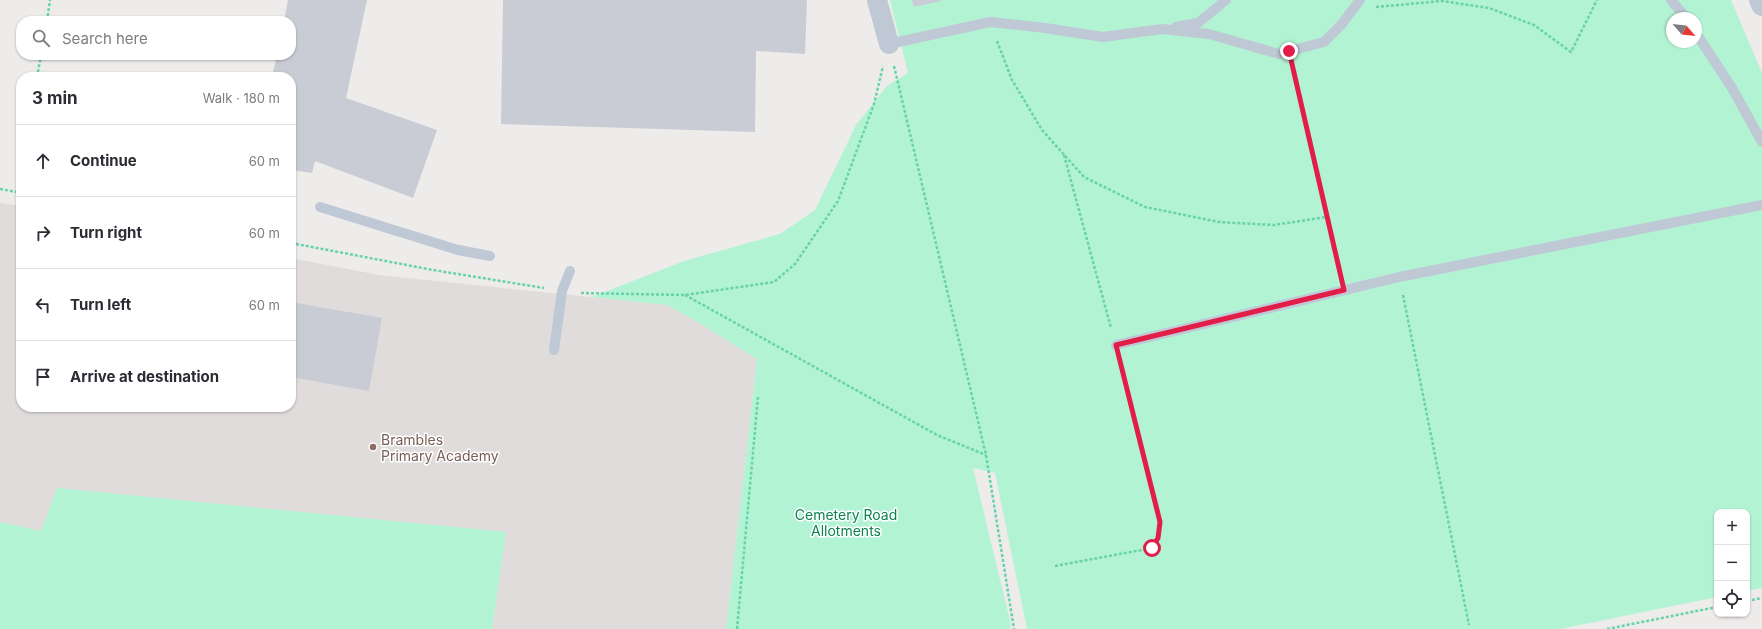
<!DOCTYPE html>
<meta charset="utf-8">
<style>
body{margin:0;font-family:Inter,sans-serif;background:#f7f7f7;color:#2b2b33}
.controls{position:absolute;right:12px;bottom:12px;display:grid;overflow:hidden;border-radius:8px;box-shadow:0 1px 3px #0004}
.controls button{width:36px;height:36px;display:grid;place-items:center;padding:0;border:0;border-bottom:1px solid #e1e1e2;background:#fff;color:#2b2b33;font:20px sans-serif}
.compass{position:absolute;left:1666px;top:12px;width:36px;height:36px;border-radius:50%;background:#fff;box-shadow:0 1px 3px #0004;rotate:118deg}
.stop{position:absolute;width:12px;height:12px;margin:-9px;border:3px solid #e11d48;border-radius:50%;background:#fff}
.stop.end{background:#e11d48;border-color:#fff;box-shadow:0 1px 4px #0008}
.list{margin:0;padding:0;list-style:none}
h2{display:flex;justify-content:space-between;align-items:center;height:52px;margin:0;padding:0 16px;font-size:17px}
h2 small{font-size:13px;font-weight:400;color:#7c7c81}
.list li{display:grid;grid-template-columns:26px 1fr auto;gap:12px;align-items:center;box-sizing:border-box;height:72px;padding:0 16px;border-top:1px solid #e1e1e2}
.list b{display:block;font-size:15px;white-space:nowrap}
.list em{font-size:13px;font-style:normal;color:#7c7c81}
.icon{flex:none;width:22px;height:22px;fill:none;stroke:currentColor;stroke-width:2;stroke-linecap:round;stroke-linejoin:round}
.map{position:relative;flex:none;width:1762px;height:629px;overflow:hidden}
.search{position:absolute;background:#fff;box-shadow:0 1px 3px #0004;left:16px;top:16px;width:280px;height:44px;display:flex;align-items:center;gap:10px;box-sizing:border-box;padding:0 14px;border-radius:16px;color:#7c7c81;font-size:15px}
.panel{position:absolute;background:#fff;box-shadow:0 1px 3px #0004;left:16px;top:72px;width:280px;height:340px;border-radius:16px}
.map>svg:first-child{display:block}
.education{fill:#e0dcdc}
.green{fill:#b2f3d3;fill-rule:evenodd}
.building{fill:#c9ccd4}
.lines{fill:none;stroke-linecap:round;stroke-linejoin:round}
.path{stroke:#68d3ab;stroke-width:2.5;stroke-dasharray:3 2;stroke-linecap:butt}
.service{stroke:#bfc8d5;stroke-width:10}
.minor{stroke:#bfc8d5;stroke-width:20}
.tertiary{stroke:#bfc8d5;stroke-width:22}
.route{stroke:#e11d48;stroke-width:5}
.education-dot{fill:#8d6e63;stroke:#fff;stroke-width:1.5}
.labels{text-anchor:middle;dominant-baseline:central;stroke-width:3;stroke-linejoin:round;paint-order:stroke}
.education-label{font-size:14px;fill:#785e54;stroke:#fff;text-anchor:start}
.park-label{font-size:14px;fill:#0d8155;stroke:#fff}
</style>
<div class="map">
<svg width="1762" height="629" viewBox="0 0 1762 629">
<rect width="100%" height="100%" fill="#eeebeb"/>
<path class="education" d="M0,203L21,206V407H291V258L379,275L667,305L696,321L757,359L726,629H492L506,532L41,531L0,522Z"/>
<path class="green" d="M890,0H1731L1762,73V588L1747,591V512H1717V597L1560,629H1027L995,473L973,468L1011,625L1010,629H726L757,359L696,321L667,305L592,297L684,261L780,234L815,210L856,125L887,86L908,73ZM1672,18H1696V42H1672Z
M57,488L506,532L492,629H0V522L41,531Z"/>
<path class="building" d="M288,0H367L346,98L437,130L413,198L315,161L312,173L291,170V77H272L277,55H291V21H284Z
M503,0H807L805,54L756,51L755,132L501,124Z
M912,0H940L941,1L914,7Z
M291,302L382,318L369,391L291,377Z"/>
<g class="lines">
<path class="path" d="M1376,7L1442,1L1489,8L1534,25L1571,52L1597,0
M47,21L50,0
M997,41L1012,80L1042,130L1084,177L1145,207L1219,222L1273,225L1327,217
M894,66L986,455L1014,629
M1293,69L1340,273
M37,77L41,55
M1064,155L1111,328
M0,189L17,192L21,169
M291,243L433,270L544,288
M581,293L685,295L774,282L795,264L838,201L874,104L883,66
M685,295L937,435L986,455
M1403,295L1469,625
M1055,566L1152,548L1158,538L1160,522L1120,362
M1747,601L1762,598
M737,629L758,397
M1607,629L1717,607"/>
<path class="service" d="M1671,0L1686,18
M1176,27L1198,23L1226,0
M1696,33L1732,88L1762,142
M889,44L990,22L1045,28L1103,37L1162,29L1209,34L1279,54L1324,42L1341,25L1360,0
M320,207L458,250L490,256
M1116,345L1399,277L1762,205
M554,350L562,291L570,271"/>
<path class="minor" d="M877,0L889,44"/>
<path class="tertiary" d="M1760,0L1762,5"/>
</g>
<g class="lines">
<path class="route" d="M1152,548L1158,538L1160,522L1116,345L1344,290L1289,51"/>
</g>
<circle class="education-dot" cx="373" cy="447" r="4"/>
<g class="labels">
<g class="education-label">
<text x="381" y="439">Brambles<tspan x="381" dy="16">Primary Academy</tspan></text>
</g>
<g class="park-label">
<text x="846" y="514">Cemetery Road<tspan x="846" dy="16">Allotments</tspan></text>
</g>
</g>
</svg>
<div class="controls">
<button>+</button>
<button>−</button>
<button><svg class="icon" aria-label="locate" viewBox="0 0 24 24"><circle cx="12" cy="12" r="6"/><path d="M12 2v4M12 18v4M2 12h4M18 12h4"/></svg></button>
</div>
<svg class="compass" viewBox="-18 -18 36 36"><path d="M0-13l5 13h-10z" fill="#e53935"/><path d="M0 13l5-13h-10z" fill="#7c7c81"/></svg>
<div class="stop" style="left:1152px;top:548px"></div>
<div class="stop end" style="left:1289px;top:51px"></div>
<div class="search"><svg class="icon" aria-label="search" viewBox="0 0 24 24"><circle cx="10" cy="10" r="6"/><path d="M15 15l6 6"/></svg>Search here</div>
<section class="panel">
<h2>3 min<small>Walk · 180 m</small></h2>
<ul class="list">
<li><svg class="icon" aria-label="ahead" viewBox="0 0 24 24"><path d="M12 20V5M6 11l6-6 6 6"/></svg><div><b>Continue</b></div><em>60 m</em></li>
<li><svg class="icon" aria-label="right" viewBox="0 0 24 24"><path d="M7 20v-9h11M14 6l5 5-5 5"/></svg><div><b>Turn right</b></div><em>60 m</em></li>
<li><svg class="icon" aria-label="left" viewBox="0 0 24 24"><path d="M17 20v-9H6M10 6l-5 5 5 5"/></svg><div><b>Turn left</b></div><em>60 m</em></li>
<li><svg class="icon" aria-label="arrive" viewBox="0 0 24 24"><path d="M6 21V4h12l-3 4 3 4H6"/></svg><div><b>Arrive at destination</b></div></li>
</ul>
</section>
</div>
